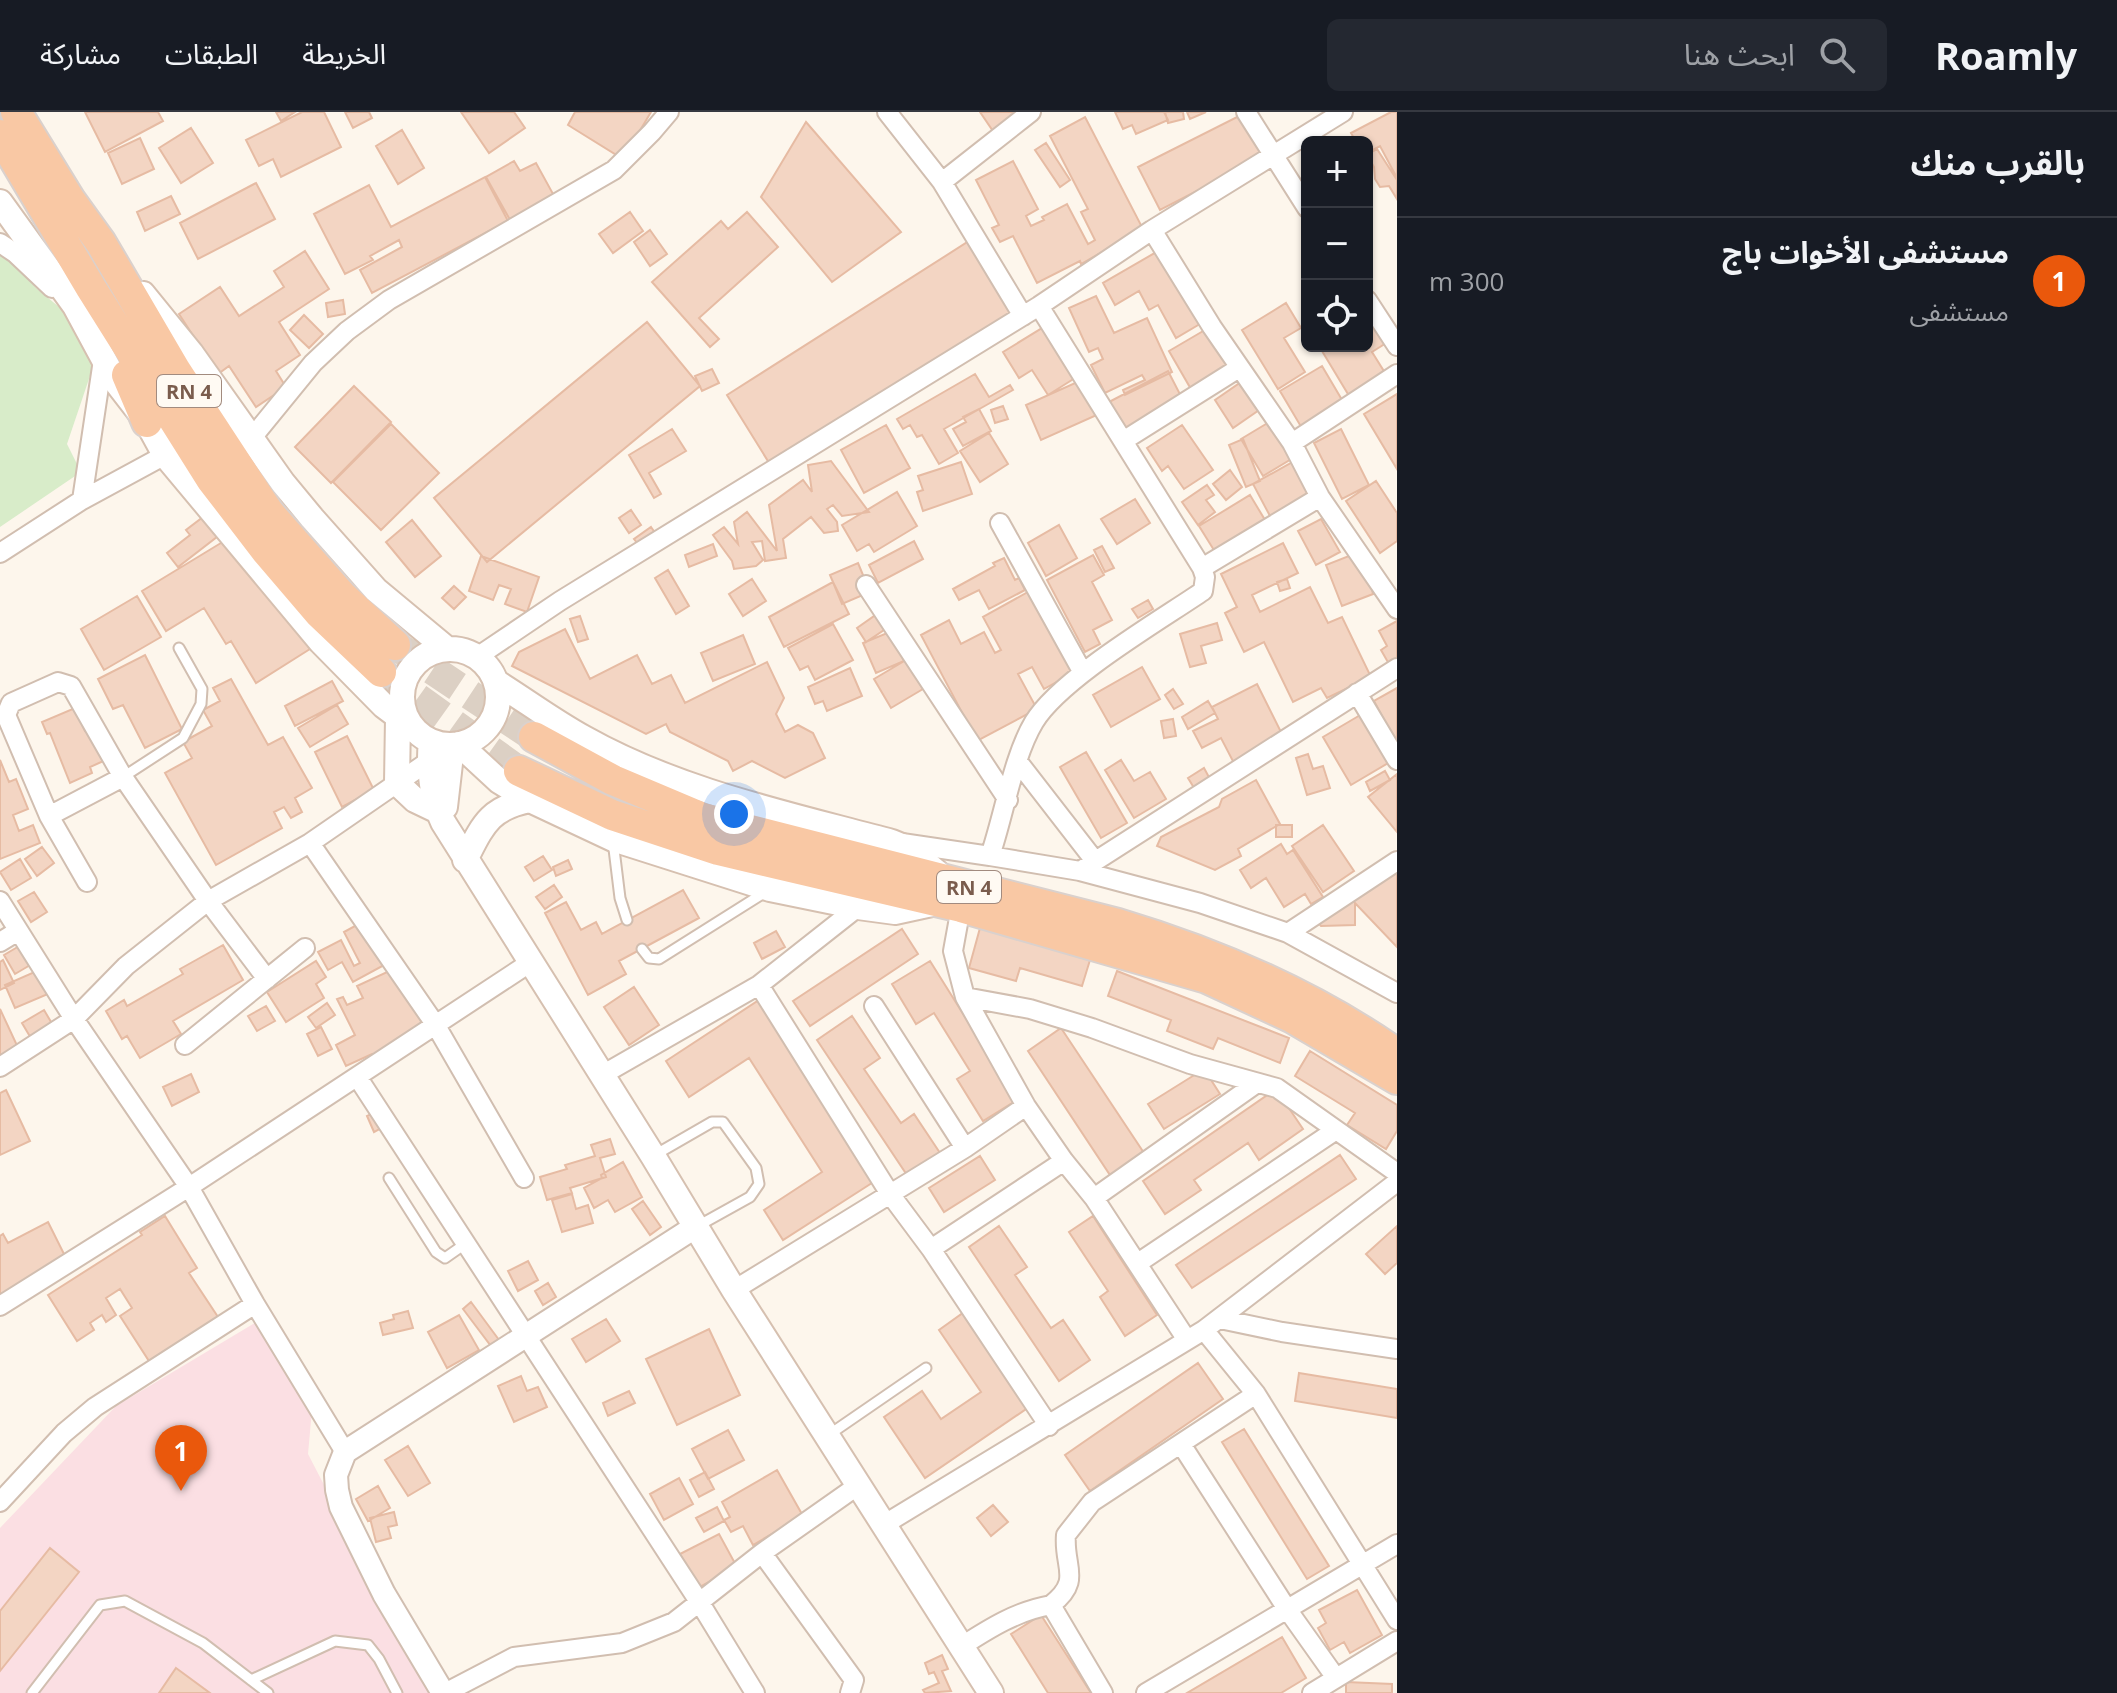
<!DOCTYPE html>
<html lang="ar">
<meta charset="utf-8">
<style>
body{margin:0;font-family:"Open Sans","Noto Sans Arabic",sans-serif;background:#242831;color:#f1f3f6;direction:rtl}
.controls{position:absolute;right:24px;top:24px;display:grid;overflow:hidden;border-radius:12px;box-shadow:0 2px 6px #0004}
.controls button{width:72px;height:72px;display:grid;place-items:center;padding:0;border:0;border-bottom:2px solid #363941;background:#171b24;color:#f1f3f6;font:40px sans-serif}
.you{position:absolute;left:734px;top:702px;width:28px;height:28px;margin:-20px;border:6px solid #fff;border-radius:50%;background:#1a73e8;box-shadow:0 0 0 12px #1a73e833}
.badge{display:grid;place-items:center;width:52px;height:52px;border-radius:50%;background:#ea580c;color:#fff;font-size:26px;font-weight:700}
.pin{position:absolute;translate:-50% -66px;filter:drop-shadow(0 2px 4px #0008)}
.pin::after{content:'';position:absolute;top:42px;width:28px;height:24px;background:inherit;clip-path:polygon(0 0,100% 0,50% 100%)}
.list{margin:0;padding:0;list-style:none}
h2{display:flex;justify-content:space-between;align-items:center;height:104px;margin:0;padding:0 32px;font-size:34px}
h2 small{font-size:26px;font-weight:400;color:#9ea1a6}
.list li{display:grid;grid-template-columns:52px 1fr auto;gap:24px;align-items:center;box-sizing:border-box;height:128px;padding:0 32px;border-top:2px solid #363941}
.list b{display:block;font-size:30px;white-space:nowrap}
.list p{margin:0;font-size:26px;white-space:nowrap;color:#9ea1a6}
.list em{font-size:26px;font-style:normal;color:#9ea1a6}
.icon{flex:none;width:44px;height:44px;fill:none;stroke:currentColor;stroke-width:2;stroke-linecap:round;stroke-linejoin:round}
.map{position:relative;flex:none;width:1397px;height:1581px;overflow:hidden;direction:ltr}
header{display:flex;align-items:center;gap:48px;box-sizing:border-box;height:112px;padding:0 40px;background:#171b24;border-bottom:2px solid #363941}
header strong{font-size:38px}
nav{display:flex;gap:44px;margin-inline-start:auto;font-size:28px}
.search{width:560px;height:72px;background:#242831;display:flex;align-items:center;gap:20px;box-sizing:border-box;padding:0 28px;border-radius:12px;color:#9ea1a6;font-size:30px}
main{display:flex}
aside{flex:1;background:#171b24}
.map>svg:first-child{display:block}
.medical{fill:#fbdfe3}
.green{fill:#d8ecc9}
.building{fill:#f3d5c3;stroke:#e6bba3;stroke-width:2}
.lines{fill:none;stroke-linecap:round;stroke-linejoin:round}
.trunk-tunnel{stroke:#dcd0c4;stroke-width:30;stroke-dasharray:30 15;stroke-linecap:butt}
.service-casing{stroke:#d1beb0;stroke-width:13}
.minor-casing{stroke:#d1beb0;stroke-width:22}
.tertiary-casing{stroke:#d1beb0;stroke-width:26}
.secondary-casing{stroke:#d6c0b0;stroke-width:28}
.trunk-casing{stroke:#dad1cd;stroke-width:34}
.service{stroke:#fff;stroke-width:9}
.minor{stroke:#fff;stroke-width:18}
.tertiary{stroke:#fff;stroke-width:22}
.secondary{stroke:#fff;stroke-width:24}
.trunk{stroke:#f9c8a4;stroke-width:30}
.labels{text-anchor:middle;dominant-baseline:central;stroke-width:7;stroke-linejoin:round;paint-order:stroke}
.shield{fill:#fffaf3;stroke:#a28b7f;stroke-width:2}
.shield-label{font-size:20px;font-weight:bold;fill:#7a5c4d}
</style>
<header>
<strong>Roamly</strong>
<div class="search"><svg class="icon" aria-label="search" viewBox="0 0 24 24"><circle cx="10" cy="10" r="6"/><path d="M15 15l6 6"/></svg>ابحث هنا</div>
<nav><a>الخريطة</a><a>الطبقات</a><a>مشاركة</a></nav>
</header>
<main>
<aside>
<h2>بالقرب منك<small></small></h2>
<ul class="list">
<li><span class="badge">1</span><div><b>مستشفى الأخوات باج</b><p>مستشفى</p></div><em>300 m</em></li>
</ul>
</aside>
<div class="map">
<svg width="1397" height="1581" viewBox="0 0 1397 1581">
<rect width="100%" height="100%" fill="#fdf6ec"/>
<path class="medical" d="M258,1209L312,1298L308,1342L432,1581H0V1416L116,1294Z"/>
<path class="green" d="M0,137L36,176L70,204L93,255L67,332L81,360L0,415Z"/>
<path class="building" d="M85,0H158L163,9L105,40Z
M276,0H295L281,9Z
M302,0H324L341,35L281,65L273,47L259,54L246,28Z
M345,0H369L372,6L353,16Z
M461,0H514L525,16L489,41Z
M575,0H651L623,47L568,13Z
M980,0H1024L995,22Z
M1115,0H1164L1168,8L1136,22L1132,13L1123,17Z
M1165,0H1183L1184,7L1168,11Z
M1187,0H1206L1190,7Z
M1391,0H1397V66L1380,34L1367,41V30H1356L1351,21Z
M1245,1L1267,43L1160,98L1138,55Z
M1085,5L1143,117L1081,152L1080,149L1037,171L1013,124L1000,130L992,116L999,113L976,68L1013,49L1038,97L1026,104L1031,114L1044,108L1042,105L1067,92L1088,132L1095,128L1081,100L1088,97L1050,24Z
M806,10L901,120L832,170L761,85Z
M191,16L213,51L181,71L159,36Z
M402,18L424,56L398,72L376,34Z
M140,26L154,57L122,72L108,41Z
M1046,31L1070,68L1060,75L1035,38Z
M1377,37L1397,68V87L1389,74L1380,75L1375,67L1374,55L1367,43Z
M514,49L520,59L536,51L558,91L514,115L486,65Z
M485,65L508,109L372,181L360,158L402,135L399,128L370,144L373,148L345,162L314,102L369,73L391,115Z
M256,71L275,107L198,147L180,111Z
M171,84L180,102L145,119L137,100Z
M630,100L643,119L613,141L599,122Z
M747,100L778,135L699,206L719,227L710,235L652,170L721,109L728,117Z
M650,118L667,142L650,154L634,130Z
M969,129L1014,200L771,354L727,283Z
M1165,135L1205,209L1176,226L1158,193L1149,198L1139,179L1115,193L1103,171Z
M305,139L329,177L279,210L300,243L276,259L286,275L256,295L229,254L218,262L179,202L220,175L239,204L284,175L274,159Z
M1096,184L1114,221L1147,206L1172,260L1125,283L1123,278L1145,268L1142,263L1105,281L1091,253L1103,247L1098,236L1089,240L1069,196Z
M343,188L345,202L328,205L326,191Z
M1367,190L1391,228L1372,240L1387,264L1351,287L1319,234H1367Z
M1286,191L1301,216L1284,226L1305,260L1278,277L1242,218Z
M304,203L323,222L309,236L290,218Z
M647,210L700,274L487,450L434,386Z
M1052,210L1083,261L1048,283L1032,258L1019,266L1003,240Z
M1210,215L1236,259L1195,284L1169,239Z
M1322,254L1345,293L1303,318L1280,279Z
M712,257L719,271L702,279L695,264Z
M1168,259L1185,292L1126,322L1109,290Z
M975,262L989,285L1010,273L1013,278L944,317L958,341L939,352L922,323L917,325L910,313L903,317L897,307Z
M1084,267L1099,302L1041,328L1026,293Z
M1244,268L1262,296L1233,316L1215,288Z
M354,274L391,310L331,371L295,335Z
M1397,282V357L1364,302Z
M1003,294L1008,307L995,311L991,298Z
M979,297L991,319L963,334L953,317L966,310L963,305Z
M1271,309L1298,343L1263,364L1241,327Z
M391,312L439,361L381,418L333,370Z
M886,313L910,356L864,381L841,338Z
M1182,313L1213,358L1184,377L1168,354L1162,359L1147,336Z
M672,317L686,339L649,361L661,382L654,386L629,343Z
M1341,317L1369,373L1342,387L1314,331Z
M989,321L1008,352L980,370L960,339Z
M1243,327L1260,369L1246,375L1229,333Z
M1298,347L1310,383L1270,404L1253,372Z
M831,349L869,400L842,404L833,393L827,397L837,410L838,419L824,421L811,405L783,427L786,446L765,449L762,429L752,430L763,448L756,454L734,457L732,449L713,423L724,415L738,432L734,410L747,400L777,439L769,393L803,368L812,380L808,353Z
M961,350L972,382L923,399L917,380L923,378L918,364Z
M1230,358L1242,375L1226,388L1213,372Z
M1376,369L1397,401V429L1380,441L1346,389Z
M1207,373L1214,383L1206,388L1215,400L1198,413L1182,390Z
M897,380L917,414L874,440L869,432L857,439L842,413Z
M1250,383L1268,413L1217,443L1199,414Z
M1135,387L1150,411L1117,432L1101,407Z
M631,398L641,413L629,421L619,406Z
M207,402L222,421L178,455L167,441L190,423L186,418Z
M1321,407L1340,440L1316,453L1298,419Z
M412,408L441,444L415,465L386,430Z
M1059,413L1077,446L1046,464L1028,431Z
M651,415L658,425L642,437L634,427Z
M239,420L310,537L256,571L231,529L226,532L204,496L166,519L142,479Z
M914,429L923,447L878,471L869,453Z
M1283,431L1298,461L1252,483L1260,500L1310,475L1328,511L1342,505L1371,565L1327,586L1321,576L1293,590L1264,530L1244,540L1225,501L1237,495L1221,462Z
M713,432L717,444L689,455L685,443Z
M1102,434L1114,456L1105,460L1094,438Z
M1364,438L1373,482L1342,494L1326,453Z
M1093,443L1104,463L1092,470L1112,508L1093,518L1100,532L1085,540L1047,468Z
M481,444L539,465L527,500L505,492L511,477L499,473L493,488L469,479Z
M1004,446L1015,468L1019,466L1025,478L989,497L979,478L959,488L953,477L995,454L993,451Z
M858,451L870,480L842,492L830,463Z
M668,458L689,494L676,502L655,466Z
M752,467L766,489L743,504L729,482Z
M1287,467L1290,476L1280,479L1277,470Z
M833,470L849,502L784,535L769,505Z
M454,474L466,485L454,497L442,486Z
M1035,476L1078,558L1044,577L1032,555L1018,562L1037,597L977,629L921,523L949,508L961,532L984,520L995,541L1001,538L983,505Z
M137,484L161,525L104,558L81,517Z
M1148,488L1153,497L1138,506L1132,497Z
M877,502L887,516L866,530L857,516Z
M580,504L588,527L578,530L570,507Z
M1397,509V548L1389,552L1381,538L1387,534L1379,519Z
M1217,511L1222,528L1201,534L1206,551L1190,555L1180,522Z
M833,512L853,548L815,568L808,554L800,558L788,536Z
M565,517L590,567L637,543L652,572L671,563L685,591L767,550L784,586L776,602L785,620L798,613L813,621L825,646L785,666L752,649L733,659L728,649L670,620L666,612L646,622L512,554L519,540Z
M892,519L904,549L876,561L863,531Z
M743,523L755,552L713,569L701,541Z
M145,543L182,617L145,636L123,593L113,597L98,567Z
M906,548L923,577L891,596L874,567Z
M1142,555L1160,587L1111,615L1093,583Z
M850,556L862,584L827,599L823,589L815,592L808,575Z
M231,567L268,633L283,625L312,676L295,686L302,700L291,706L284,695L274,700L282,716L216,753L165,661L192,646L183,630L212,614L203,598L220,589L213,576Z
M332,569L343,589L295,614L285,594Z
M1257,572L1283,624L1235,653L1221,626L1202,636L1193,619L1218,607L1212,595Z
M1397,576V630L1396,631L1374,589Z
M1173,577L1183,592L1174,597L1165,583Z
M1208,589L1215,601L1188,617L1182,605Z
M337,593L348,612L310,635L298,616Z
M75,596L85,619L95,615L108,647L90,655L92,661L70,671L50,621L47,622L42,610Z
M1367,599L1395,647L1351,673L1323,625Z
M1173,607L1176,624L1164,626L1161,609Z
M347,624L374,678L342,695L315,640Z
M1086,640L1127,711L1101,726L1060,655Z
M1308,642L1313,657L1323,654L1330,676L1307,683L1296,646Z
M0,648L9,670L16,667L28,697L13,703L19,719L33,713L40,731L0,747Z
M1121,648L1134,669L1150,660L1166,687L1134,706L1105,658Z
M1204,656L1211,669L1196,679L1188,666Z
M1385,659L1390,668L1370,679L1366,670Z
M1397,662V720L1368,685Z
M1256,668L1280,712L1238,737L1241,744L1215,758L1157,734L1161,725L1219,695L1222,687Z
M1276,713H1292V725H1276Z
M1323,713L1354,759L1323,780L1292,734Z
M1281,732L1287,742L1293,738L1323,785L1311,792L1305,782L1284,795L1266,766L1251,776L1240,758Z
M42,735L54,751L37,764L25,747Z
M543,744L552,758L534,769L525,755Z
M1397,744V835L1355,791V813L1321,814L1315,807Z
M20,747L31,766L11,778L0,760Z
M568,748L572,757L556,764L553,755Z
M554,773L562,785L545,797L536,785Z
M683,778L699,806L619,849L626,862L588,883L545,801L566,790L581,818L596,810L602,822Z
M34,780L47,800L31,810L18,789Z
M364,809L386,852L353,870L342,850L328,858L318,840L341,828L354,854L360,851L344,820Z
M980,816L1090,848L1082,874L1020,856L1016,869L969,856Z
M902,817L918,842L810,914L793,889Z
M776,819L785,835L762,847L754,831Z
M26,830L37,849L15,862L4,843Z
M223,833L243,868L173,909L181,922L140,946L127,924L122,927L106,899L124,888L127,894L183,862L180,857Z
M3,848L14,871L0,878V850Z
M316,849L326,865L316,872L324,886L286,910L267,880Z
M930,849L1017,988L983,1009L957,967L970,959L934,901L916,912L892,872Z
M400,854L431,917L374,945L372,942L346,954L336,933L355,923L337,887L343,885L347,893L363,886L357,874Z
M39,858L48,882L15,896L5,873Z
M1117,859L1289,926L1280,951L1218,926L1213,937L1167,919L1171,908L1108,884Z
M634,875L659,913L629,933L604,895Z
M759,888L875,1069L783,1128L764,1098L822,1060L749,946L689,985L666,949Z
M327,891L335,903L316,916L308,905Z
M266,894L275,909L257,919L248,904Z
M0,897L21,942L0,952Z
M44,898L54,915L32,928L22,911Z
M852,904L880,946L864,957L901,1011L914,1002L940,1041L907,1063L817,928Z
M321,915L332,937L318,944L307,922Z
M1061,916L1144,1041L1110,1063L1028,939Z
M1310,939L1397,993V1019L1386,1037L1347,1013L1355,1001L1295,964Z
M1204,957L1220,982L1164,1017L1148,992Z
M191,962L199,980L172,994L163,975Z
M1276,977L1303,1017L1259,1048L1248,1031L1194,1068L1201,1078L1165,1102L1143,1069Z
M6,978L30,1029L0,1043V981Z
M376,1000L383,1015L374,1020L367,1004Z
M610,1027L615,1042L600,1046L606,1065L570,1076L572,1081L547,1088L540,1065L567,1057L565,1053L595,1044L591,1033Z
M1340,1043L1356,1067L1192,1176L1176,1153Z
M980,1044L995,1068L944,1100L929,1076Z
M623,1050L642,1085L615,1100L608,1088L594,1096L584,1076L602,1066L601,1063Z
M572,1082L576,1097L588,1093L593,1111L562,1120L552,1088Z
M643,1089L661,1115L650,1123L632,1097Z
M165,1104L197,1156L189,1161L218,1205L149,1249L120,1204L132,1196L120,1177L106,1186L116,1203L106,1210L102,1203L90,1211L94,1218L77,1229L48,1183L142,1123L140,1120Z
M1093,1104L1157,1203L1125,1224L1100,1185L1108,1179L1069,1120Z
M48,1110L69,1152L0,1186V1124L3,1122L8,1131Z
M999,1114L1027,1155L1015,1163L1051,1216L1063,1208L1090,1248L1059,1269L969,1135Z
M1397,1114V1151L1385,1162L1366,1142Z
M528,1149L538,1168L518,1179L508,1159Z
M548,1171L556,1185L543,1193L535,1179Z
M471,1190L502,1232L494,1238L463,1197Z
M967,1198L1032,1293L925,1366L884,1305L922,1279L941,1307L981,1280L939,1218Z
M408,1199L413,1216L383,1223L380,1211L394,1207L393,1203Z
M459,1203L479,1238L447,1256L428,1220Z
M606,1207L620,1229L586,1250L572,1227Z
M709,1217L740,1283L677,1313L646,1247Z
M1198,1251L1223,1287L1090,1379L1065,1343Z
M1299,1261L1397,1277V1306L1295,1289Z
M521,1264L527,1279L538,1275L547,1295L514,1310L498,1274Z
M629,1279L635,1291L608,1304L603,1291Z
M1244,1317L1329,1454L1307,1467L1222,1330Z
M728,1318L744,1348L708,1367L692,1337Z
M408,1334L430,1371L408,1384L385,1348Z
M777,1358L803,1404L753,1433L743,1414L731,1420L724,1408L730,1405L722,1390Z
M705,1360L714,1377L699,1385L690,1368Z
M679,1366L693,1392L664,1408L650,1382Z
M378,1374L390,1396L368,1409L356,1387Z
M993,1393L1008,1410L991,1424L977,1406Z
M717,1395L724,1409L704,1420L696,1406Z
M394,1400L397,1413L388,1415L391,1426L376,1430L370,1406Z
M719,1422L737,1455L698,1476L680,1442Z
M50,1436L79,1460L0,1559V1499Z
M1357,1478L1382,1523L1350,1541L1344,1530L1330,1538L1318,1516L1326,1511L1319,1498Z
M1041,1503L1091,1581H1048L1011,1522Z
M1282,1525L1306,1566L1281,1581H1187Z
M942,1543L948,1557L942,1559L951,1579L925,1581L923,1578L939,1571L934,1560L929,1562L925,1551Z
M176,1556L210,1581H159Z
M1346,1570L1392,1572V1581H1346Z"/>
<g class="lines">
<path class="trunk-tunnel" d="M395,533L534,625
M381,560L519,659"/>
<defs>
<path id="service" d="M123,665L183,626L201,592L202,577L179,536
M613,729L620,786L627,808
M642,837L649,846L659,847L767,779
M653,1044L712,1010H723L756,1056L759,1072L750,1085L696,1115
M389,1066L436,1140L445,1146L465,1132
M830,1322L926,1256
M251,1568L335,1529L368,1533L379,1547L397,1581
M32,1581L100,1493L125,1489L203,1531L268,1581"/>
<path id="minor" d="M887,0L942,70L1023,204
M1246,0L1307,96
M942,70L1031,0
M1152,118L1212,215L1292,331L1320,385L1397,497
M0,131L15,141L52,176
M1367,188L1397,234
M1039,194L1202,456L1205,465L1203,479C1159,509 1060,567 1034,610C1013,645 1004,703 990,744L1080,759L1200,791L1288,821L1397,881
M251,327L313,251L347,219L389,188L614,58L652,20L669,0
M1123,329L1239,256
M1292,331L1397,262
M82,388L103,248
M1000,411L1083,561
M0,441L82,388L165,343
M1202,456L1320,385
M866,473L1008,688
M477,545L560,489L1039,194L1152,118L1343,0
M1357,581L1397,648
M1019,651L1095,749
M49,704L123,665
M310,731L435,912L524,1066
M902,731L990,744
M1080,759L1397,556
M87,770L49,704L6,603L11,591L58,570L71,574L123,665L208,789L267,867
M0,789L74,907L189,1075L255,1192L345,1340
M961,795L953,839L965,885L1026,994L1064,1049L1094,1086L1187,1228
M1288,821L1397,749
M0,830L18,819
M759,873L890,1082L931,1137L1049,1314
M965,885L1030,897L1092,916L1190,952L1277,976L1397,1061
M874,894L965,1036
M185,933L305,836
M0,955L74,907L126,854L208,789L310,731L429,649
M602,963L759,873L858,795
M358,966L700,1491L755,1581
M1094,1086L1257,971
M931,1137L1064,1049
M1138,1151L1336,1018
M734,1178L965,1036L1026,994
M0,1194L189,1075L531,850
M1220,1207L1282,1220L1397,1237
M1204,1218L1256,1282L1397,1508
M1181,1332L1287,1497L1336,1566
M0,1390L64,1321L95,1295L255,1192
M885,1412L1204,1218L1397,1070
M762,1441L854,1568L850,1581
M962,1534C990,1516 1017,1499 1051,1493
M445,1581L514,1545L622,1531L674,1510L762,1441L860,1372
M1103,1581L1051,1493C1083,1468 1063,1455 1066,1423L1092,1390L1256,1282
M1146,1581L1397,1432
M1312,1581L1397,1529"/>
<path id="tertiary" d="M443,1581L384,1482L341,1395L337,1378L336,1363L345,1340L695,1115"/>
<path id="secondary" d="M0,90L75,194L116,270L147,310L165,343L321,530L384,594L412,615
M143,182L191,241L283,371L312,406L376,478L447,537
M402 585a48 48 0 1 1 96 0a48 48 0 1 1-96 0Z
M496,570C525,588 553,609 584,626C678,679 788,702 892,730L909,737L946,768
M398,606L397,671L415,688L438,699
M431,630C428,655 432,687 443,710L653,1044L734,1178L991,1581
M459,632L499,669L530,688L613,727L770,777L858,795L895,800L941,790
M445,695L452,634
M465,748C483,713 489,696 530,688"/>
<path id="trunk" d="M16,0L70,88L101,131L176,259L269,401L341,483L395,533
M0,23L91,176L211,367L267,440L320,502L381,560
M127,263L147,310
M534,625L613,668L703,706L1118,812C1218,842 1311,882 1397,942
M519,659L612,703L718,738L961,795L1207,866L1293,906L1397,967"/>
</defs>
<use href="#service" class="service-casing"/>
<use href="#minor" class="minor-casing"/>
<use href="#tertiary" class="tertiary-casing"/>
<use href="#secondary" class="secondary-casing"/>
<use href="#trunk" class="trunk-casing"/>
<use href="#service" class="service"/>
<use href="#minor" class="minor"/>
<use href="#tertiary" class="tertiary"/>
<use href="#secondary" class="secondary"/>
<use href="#trunk" class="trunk"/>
</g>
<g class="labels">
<g class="shield">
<rect x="157" y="263" width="64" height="32" rx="6"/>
<rect x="937" y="759" width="64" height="32" rx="6"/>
</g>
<g class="shield-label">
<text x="189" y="279">RN 4</text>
<text x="969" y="775">RN 4</text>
</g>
</g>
</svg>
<div class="controls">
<button>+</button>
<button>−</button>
<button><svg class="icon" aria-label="locate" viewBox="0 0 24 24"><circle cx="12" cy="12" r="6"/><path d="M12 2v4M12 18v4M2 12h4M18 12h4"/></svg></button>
</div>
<div class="you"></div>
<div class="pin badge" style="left:181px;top:1379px">1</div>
</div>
</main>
